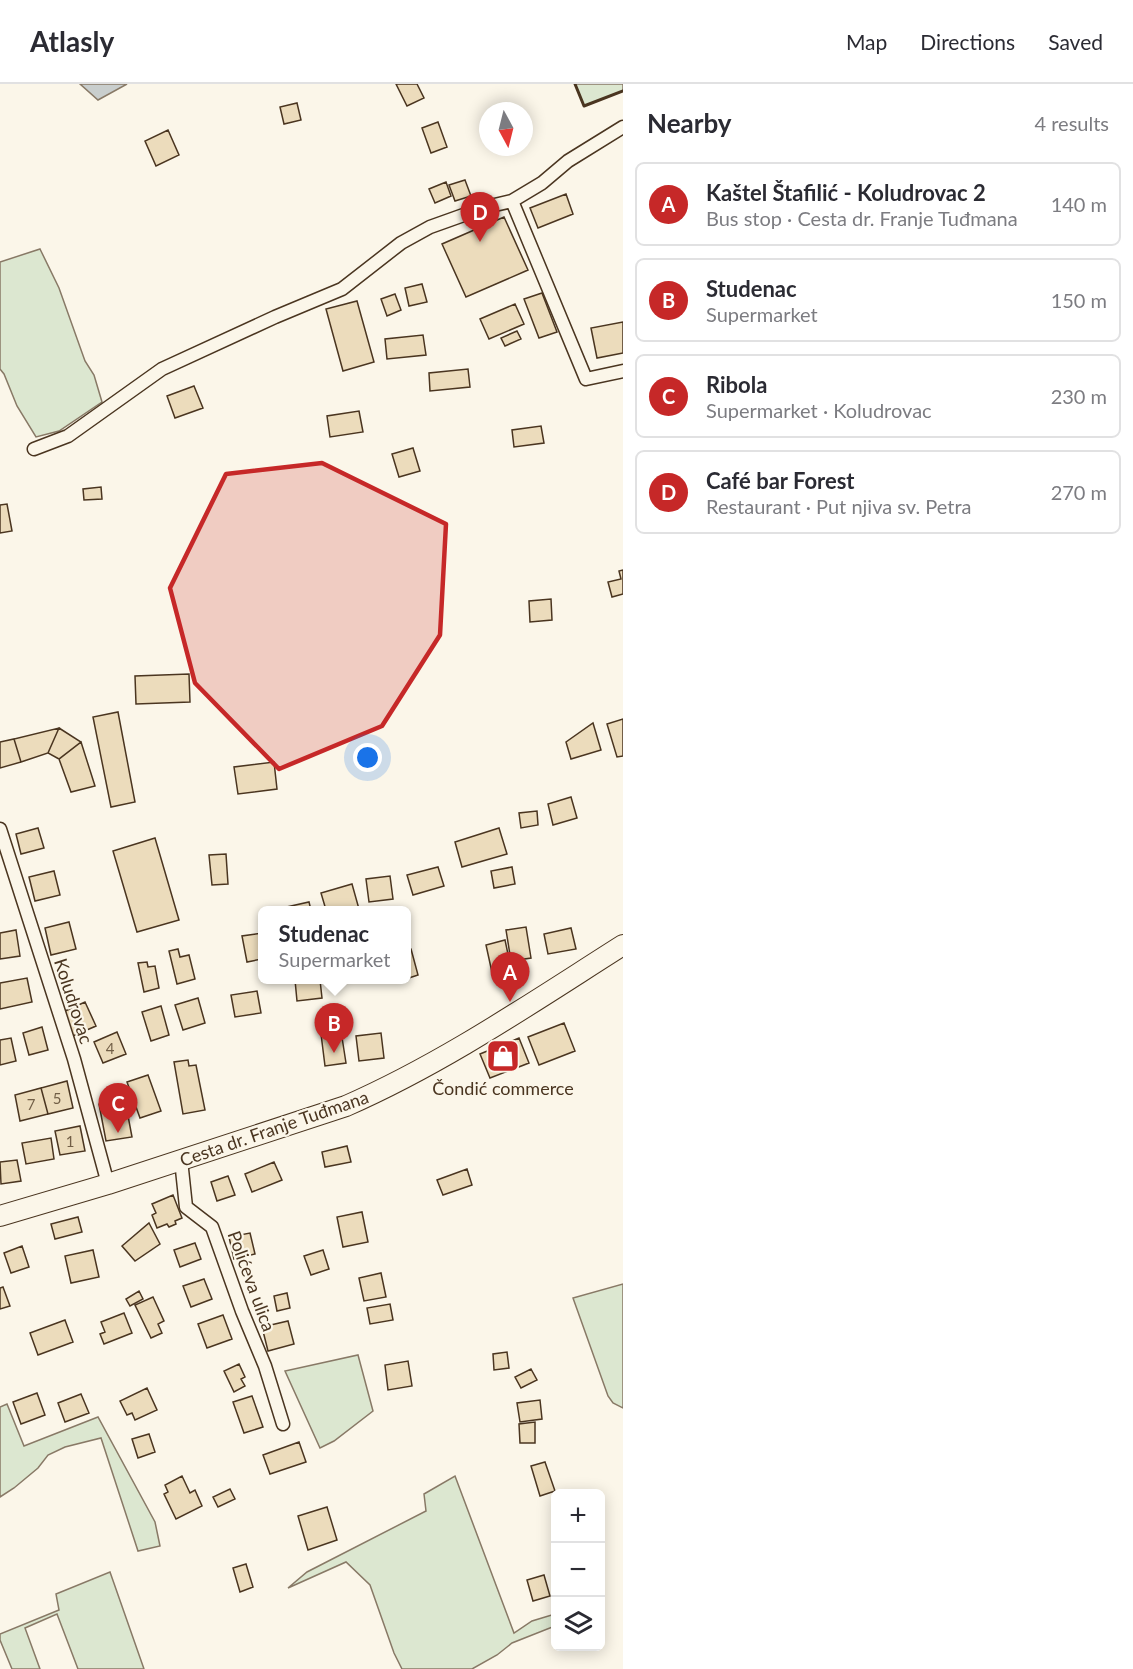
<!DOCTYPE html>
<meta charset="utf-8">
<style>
body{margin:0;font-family:Lato,sans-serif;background:#f2f2f3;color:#2b2b33}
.controls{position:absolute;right:18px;bottom:18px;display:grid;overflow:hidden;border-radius:9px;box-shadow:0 3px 15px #0003}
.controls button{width:54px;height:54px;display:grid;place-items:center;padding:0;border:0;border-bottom:2px solid #e1e1e2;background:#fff;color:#2b2b33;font:30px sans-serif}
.compass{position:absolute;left:479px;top:18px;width:54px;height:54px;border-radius:50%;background:#fff;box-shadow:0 3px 15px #0003;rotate:173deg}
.you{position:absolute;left:368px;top:674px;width:21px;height:21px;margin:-15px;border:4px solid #fff;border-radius:50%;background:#1a73e8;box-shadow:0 0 0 9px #1a73e833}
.badge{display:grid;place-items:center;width:39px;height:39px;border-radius:50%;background:#c62828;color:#fff;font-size:20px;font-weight:700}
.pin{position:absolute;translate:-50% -50px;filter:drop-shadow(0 2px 3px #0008)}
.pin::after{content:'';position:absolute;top:32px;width:21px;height:18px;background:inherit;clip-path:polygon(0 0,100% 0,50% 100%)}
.popup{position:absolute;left:258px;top:822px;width:153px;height:78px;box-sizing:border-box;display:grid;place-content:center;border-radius:9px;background:#fff;filter:drop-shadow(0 2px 4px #0005);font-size:20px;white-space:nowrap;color:#7c7c81}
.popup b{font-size:22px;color:#2b2b33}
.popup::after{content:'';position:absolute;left:50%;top:100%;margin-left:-12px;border:12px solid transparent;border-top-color:#fff}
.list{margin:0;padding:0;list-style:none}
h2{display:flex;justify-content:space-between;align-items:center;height:78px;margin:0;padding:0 24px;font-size:26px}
h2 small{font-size:20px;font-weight:400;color:#7c7c81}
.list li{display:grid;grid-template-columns:39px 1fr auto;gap:18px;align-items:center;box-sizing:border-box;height:84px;margin:0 12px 12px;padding:0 12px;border:2px solid #e1e1e2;border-radius:9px}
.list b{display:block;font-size:22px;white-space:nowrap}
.list p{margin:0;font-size:20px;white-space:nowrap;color:#7c7c81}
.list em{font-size:20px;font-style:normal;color:#7c7c81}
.icon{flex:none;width:33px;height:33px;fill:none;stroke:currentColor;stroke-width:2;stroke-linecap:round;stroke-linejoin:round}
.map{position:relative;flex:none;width:623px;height:1585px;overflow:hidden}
header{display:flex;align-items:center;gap:36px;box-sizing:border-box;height:84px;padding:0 30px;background:#fff;border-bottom:2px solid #e1e1e2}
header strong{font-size:28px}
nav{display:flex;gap:33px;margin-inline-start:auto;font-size:21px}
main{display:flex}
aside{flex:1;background:#fff}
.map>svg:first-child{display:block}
.green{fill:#dce7d0;stroke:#887966;stroke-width:1.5}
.water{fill:#c9cecd;stroke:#887966;stroke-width:1.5}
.building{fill:#ecdcbc;stroke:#4a3520;stroke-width:1.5}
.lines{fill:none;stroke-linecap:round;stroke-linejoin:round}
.minor-casing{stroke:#4a3520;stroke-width:15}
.primary-casing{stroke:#4a3520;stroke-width:22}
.minor{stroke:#fbf6e9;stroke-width:12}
.primary{stroke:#fbf6e9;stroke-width:20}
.wall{stroke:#4a3520;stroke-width:3}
.marked{fill:#c62828;fill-opacity:0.2;stroke:#c62828;stroke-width:4.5;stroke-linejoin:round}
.labels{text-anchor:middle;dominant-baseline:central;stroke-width:4.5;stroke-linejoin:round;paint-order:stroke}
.number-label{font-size:15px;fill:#725f47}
.street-label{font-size:18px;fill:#4a3520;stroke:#fbf6e9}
.poi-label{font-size:18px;fill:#4a3520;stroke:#fbf6e9}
</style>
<header>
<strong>Atlasly</strong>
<nav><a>Map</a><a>Directions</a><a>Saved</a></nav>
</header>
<main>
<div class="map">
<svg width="623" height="1585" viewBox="0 0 623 1585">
<rect width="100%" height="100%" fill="#fbf6e9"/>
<path class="green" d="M575,0H623V7L584,22Z
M40,165L59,204L85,277L94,291L102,318L59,347L36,353L17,322L4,290L0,285V178Z
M623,1200V1324L613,1319L608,1312L573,1214Z
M358,1271L373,1327L334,1357L320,1364L285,1287Z
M7,1320L24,1362L98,1333L155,1438L160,1462L138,1467L101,1354L65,1363L48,1371L38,1384L14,1404L0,1413V1323Z
M455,1392L514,1549L532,1537L555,1530V1542L512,1559L497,1571L472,1585H402L394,1569L370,1501L346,1478L288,1504L307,1488L426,1427L424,1410Z
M110,1488L144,1585H78L57,1530L25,1544L40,1585H12L0,1556V1550L59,1526L56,1510Z"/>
<path class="water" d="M80,0H127L98,16Z"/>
<path class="building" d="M396,0H417L424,14L407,22Z
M297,19L301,36L284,40L280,23Z
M438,38L447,63L431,69L422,44Z
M168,46L179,71L156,82L145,57Z
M465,96L471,112L455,117L449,101Z
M446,98L451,112L435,119L429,105Z
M566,110L573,130L538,144L530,124Z
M504,133L528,186L466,213L442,160Z
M422,200L427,218L409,222L405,204Z
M542,209L557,248L539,254L524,215Z
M395,210L401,226L387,232L381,215Z
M357,217L374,278L343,287L326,225Z
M515,220L524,240L489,255L480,235Z
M623,238V269L597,274L591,244Z
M517,247L521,255L505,262L501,254Z
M423,251L426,271L387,275L385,255Z
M468,285L470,303L430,307L429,289Z
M194,302L203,324L175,334L167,312Z
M359,327L363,348L330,353L327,332Z
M541,342L544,359L514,363L512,346Z
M413,364L420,387L399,393L392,370Z
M101,403L102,415L84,416L83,405Z
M7,420L12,447L0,449V421Z
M623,486V510L612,513L608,498L621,495L619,487Z
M551,515L552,536L530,538L529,517Z
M189,590L190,618L136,620L135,592Z
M118,628L135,718L111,723L93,633Z
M623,635V672L617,673L607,640Z
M593,639L601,666L571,675L566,658Z
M59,644L81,658L59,675L48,669Z
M59,644L48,669L21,678L14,655Z
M14,655L21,678L0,684V658Z
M81,658L95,702L71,708L59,675Z
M274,678L277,705L238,710L234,683Z
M571,713L577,734L553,741L548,720Z
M537,727L538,741L521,744L519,729Z
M38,744L44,764L21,770L16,750Z
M499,744L507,770L462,783L455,758Z
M155,754L179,836L137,848L113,767Z
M226,770L228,800L212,801L209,771Z
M438,783L444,802L413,811L407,791Z
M512,783L515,800L494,804L491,787Z
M54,787L60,811L35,817L29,793Z
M390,792L393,815L369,818L366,795Z
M352,800L359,825L326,826L321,809Z
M309,818L311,826H283L282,824Z
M69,838L76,865L51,871L45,844Z
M526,843L531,874L511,877L506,846Z
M571,844L576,865L548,870L544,850Z
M16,846L20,872L0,875V849Z
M262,849V875L247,878L242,852Z
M505,856L512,889L493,893L486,861Z
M178,865L180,873L189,871L195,895L177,900L169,867Z
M411,865L418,891L406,895V866Z
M147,878L148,883L155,882L159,904L144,908L138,879Z
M27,894L32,918L0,925V899Z
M295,896H320L322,914L297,917Z
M257,907L261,929L235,933L231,911Z
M198,914L205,939L183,946L175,921Z
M85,918L96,942L73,952L63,928Z
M161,922L169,951L151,957L142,928Z
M564,939L575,967L539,981L528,953Z
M42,943L48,966L29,971L23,949Z
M341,947L346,979L325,982L321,950Z
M117,948L126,970L103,979L94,958Z
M381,949L384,974L359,977L356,952Z
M11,954L16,977L0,981V956Z
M519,954L529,979L490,994L480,970Z
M188,976L189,982L196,981L205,1026L183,1030L174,978Z
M148,991L161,1027L140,1034L127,998Z
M67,997L73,1024L48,1030L41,1004Z
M41,1004L48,1030L20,1037L15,1011Z
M125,1016L132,1053L106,1057L99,1020Z
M80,1042L85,1067L60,1071L55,1047Z
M51,1054L54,1075L26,1080L22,1059Z
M347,1062L351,1078L325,1083L322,1068Z
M17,1076L21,1097L1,1100L0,1078Z
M274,1078L282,1096L252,1108L245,1090Z
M467,1085L472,1101L443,1111L437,1096Z
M228,1092L235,1111L217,1117L211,1098Z
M173,1111L182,1134L175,1137L176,1140L169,1143L167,1140L157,1144L152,1131L156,1129L152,1120Z
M362,1128L368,1158L343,1163L337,1133Z
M78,1133L82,1148L55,1155L51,1140Z
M149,1139L160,1160L135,1177L122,1162Z
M250,1149L255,1170L234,1175L229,1153Z
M195,1159L201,1175L180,1183L174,1166Z
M22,1162L29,1183L11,1189L4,1169Z
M93,1166L99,1193L71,1199L65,1172Z
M323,1166L329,1185L311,1191L304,1172Z
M381,1189L386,1213L364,1217L359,1194Z
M204,1195L212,1215L191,1223L183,1202Z
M3,1203L10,1222L0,1225V1204Z
M139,1207L143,1215L130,1222L126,1215Z
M287,1209L290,1224L277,1227L274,1212Z
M153,1213L164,1237L158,1240L162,1249L151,1254L135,1221Z
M390,1220L393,1236L370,1240L367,1224Z
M124,1229L132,1249L104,1260L100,1250L105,1248L101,1238Z
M223,1231L232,1255L207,1264L198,1240Z
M65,1236L73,1258L38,1271L30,1249Z
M288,1237L294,1260L268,1267L262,1243Z
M507,1268L509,1284L494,1286L493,1270Z
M408,1277L412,1302L388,1306L385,1281Z
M239,1280L245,1293L241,1295L245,1302L234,1308L224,1287Z
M531,1285L537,1296L521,1304L515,1293Z
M147,1304L157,1326L135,1336L132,1329L127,1331L120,1317Z
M37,1309L45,1331L21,1340L13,1318Z
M81,1310L89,1329L65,1338L58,1319Z
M252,1312L263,1343L244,1349L233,1318Z
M540,1316L542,1335L520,1338L517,1319Z
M535,1338V1359H520L519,1340Z
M149,1350L155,1368L138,1374L132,1355Z
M299,1358L306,1378L270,1390L263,1371Z
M545,1378L555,1407L540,1412L531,1382Z
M182,1392L190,1409L195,1406L202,1422L176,1435L164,1410L168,1408L165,1401Z
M230,1405L235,1415L218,1423L213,1413Z
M327,1423L337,1456L308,1466L298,1432Z
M246,1480L253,1503L240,1508L233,1484Z
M544,1491L550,1512L533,1517L527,1496Z"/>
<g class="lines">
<defs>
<path id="minor" d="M512,117L542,99L568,77L623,43
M34,365L68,352L162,285L275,233L342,205L401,159L430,143L486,123L512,117L586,295L623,287
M0,745L74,975L108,1100
M181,1076L186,1123L212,1143L242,1227L265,1282L283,1340"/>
<path id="primary" d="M0,1132L108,1100L346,1022C444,979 533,918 623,861"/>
</defs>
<use href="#minor" class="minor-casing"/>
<use href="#primary" class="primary-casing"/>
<use href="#minor" class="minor"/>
<use href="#primary" class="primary"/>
<path class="wall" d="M575,0L584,22L623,7"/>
</g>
<path class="marked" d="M322,379L446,440L440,551L382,642L279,685L195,599L170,504L226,390Z"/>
<defs>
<symbol id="shop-square" viewBox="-11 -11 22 22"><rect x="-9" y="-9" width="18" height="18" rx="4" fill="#c62828" stroke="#fbf6e9"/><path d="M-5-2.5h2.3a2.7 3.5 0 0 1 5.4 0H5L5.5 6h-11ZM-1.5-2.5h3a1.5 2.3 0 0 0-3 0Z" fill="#fff"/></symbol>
</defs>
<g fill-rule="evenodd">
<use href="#shop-square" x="484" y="953" width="38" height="38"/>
</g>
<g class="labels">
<g class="number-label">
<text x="110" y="964">4</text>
<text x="57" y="1014">5</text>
<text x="31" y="1020">7</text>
<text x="70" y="1057">1</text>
</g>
<g class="street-label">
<text transform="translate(74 917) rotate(72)">Koludrovac</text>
<text transform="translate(274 1044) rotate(-19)">Cesta dr. Franje Tuđmana</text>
<text transform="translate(252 1197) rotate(70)">Polićeva ulica</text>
</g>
<g class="poi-label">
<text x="503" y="1004">Čondić commerce</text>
</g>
</g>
</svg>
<div class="controls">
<button>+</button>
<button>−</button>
<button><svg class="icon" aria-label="layers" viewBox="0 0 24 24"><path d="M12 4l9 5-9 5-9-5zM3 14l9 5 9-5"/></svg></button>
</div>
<svg class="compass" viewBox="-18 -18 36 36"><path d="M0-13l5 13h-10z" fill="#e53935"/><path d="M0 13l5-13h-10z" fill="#7c7c81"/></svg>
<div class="you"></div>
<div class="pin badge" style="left:510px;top:918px">A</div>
<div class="pin badge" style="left:334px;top:969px">B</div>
<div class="popup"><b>Studenac</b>Supermarket</div>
<div class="pin badge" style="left:118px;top:1049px">C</div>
<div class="pin badge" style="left:480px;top:158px">D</div>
</div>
<aside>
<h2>Nearby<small>4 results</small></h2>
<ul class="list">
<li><span class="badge">A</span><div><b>Kaštel Štafilić - Koludrovac 2</b><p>Bus stop · Cesta dr. Franje Tuđmana</p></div><em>140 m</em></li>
<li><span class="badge">B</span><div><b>Studenac</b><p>Supermarket</p></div><em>150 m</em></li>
<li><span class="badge">C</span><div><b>Ribola</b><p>Supermarket · Koludrovac</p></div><em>230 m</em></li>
<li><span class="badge">D</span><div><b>Café bar Forest</b><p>Restaurant · Put njiva sv. Petra</p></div><em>270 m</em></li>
</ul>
</aside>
</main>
